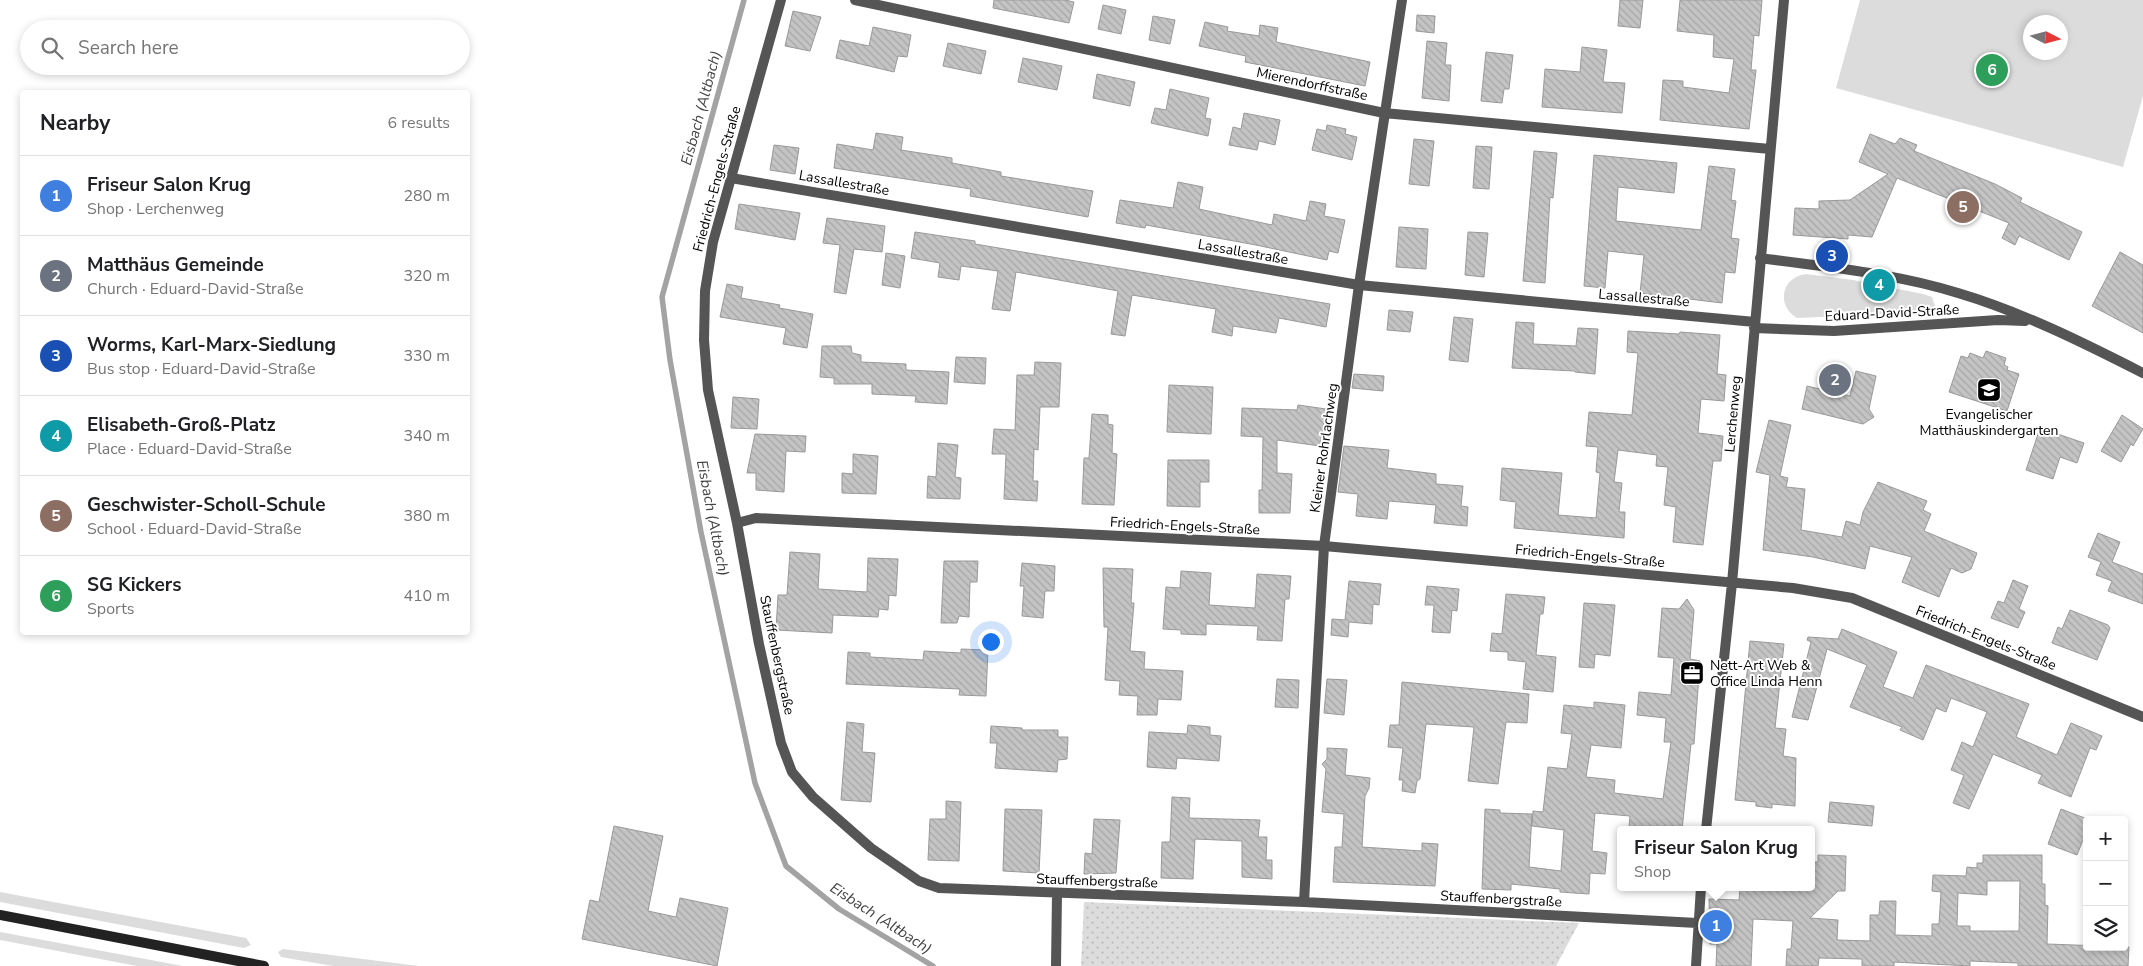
<!DOCTYPE html>
<meta charset="utf-8">
<style>
body{margin:0;font-family:"Nunito Sans",sans-serif;background:#f2f2f2;color:#202124}
.controls{position:absolute;right:15px;bottom:15px;display:grid;overflow:hidden;border-radius:5px;box-shadow:0 2px 8px #0003}
.controls button{width:45px;height:45px;display:grid;place-items:center;padding:0;border:0;border-bottom:1px solid #e0e0e0;background:#fff;color:#202124;font:25px sans-serif}
.compass{position:absolute;left:2023px;top:15px;width:45px;height:45px;border-radius:50%;background:#fff;box-shadow:0 2px 8px #0003;rotate:96deg}
.you{position:absolute;left:990px;top:641px;width:18px;height:18px;margin:-12px;border:4px solid #fff;border-radius:50%;background:#1a73e8;box-shadow:0 0 0 8px #1a73e833}
.badge{display:grid;place-items:center;width:32px;height:32px;border-radius:50%;background:#db2777;color:#fff;font-size:16px;font-weight:700}
.pin{position:absolute;translate:-50% -50%;border:2px solid #fff;box-shadow:0 1px 5px #0006}
.popup{position:absolute;left:1617px;top:826px;width:198px;height:65px;box-sizing:border-box;display:grid;place-content:center;border-radius:5px;background:#fff;filter:drop-shadow(0 1px 4px #0005);font-size:16px;white-space:nowrap;color:#757577}
.popup b{font-size:19px;color:#202124}
.popup::after{content:'';position:absolute;left:50%;top:100%;margin-left:-10px;border:10px solid transparent;border-top-color:#fff}
.list{margin:0;padding:0;list-style:none}
h2{display:flex;justify-content:space-between;align-items:center;height:65px;margin:0;padding:0 20px;font-size:21px}
h2 small{font-size:16px;font-weight:400;color:#757577}
.list li{display:grid;grid-template-columns:32px 1fr auto;gap:15px;align-items:center;box-sizing:border-box;height:80px;padding:0 20px;border-top:1px solid #e0e0e0}
.list b{display:block;font-size:19px;white-space:nowrap}
.list p{margin:0;font-size:16px;white-space:nowrap;color:#757577}
.list em{font-size:16px;font-style:normal;color:#757577}
.icon{flex:none;width:28px;height:28px;fill:none;stroke:currentColor;stroke-width:2;stroke-linecap:round;stroke-linejoin:round}
.map{position:relative;flex:none;width:2143px;height:966px;overflow:hidden}
.search{position:absolute;background:#fff;box-shadow:0 2px 8px #0003;left:20px;top:20px;width:450px;height:55px;display:flex;align-items:center;gap:12px;box-sizing:border-box;padding:0 18px;border-radius:28px;color:#757577;font-size:19px}
.panel{position:absolute;background:#fff;box-shadow:0 2px 8px #0003;left:20px;top:90px;width:450px;height:545px;border-radius:5px}
.map>svg:first-child{display:block}
.grass{fill:#dcdcdc;fill-rule:evenodd}
.park{fill:url(#park-dots)}
.lines{fill:none;stroke-linecap:round;stroke-linejoin:round}
.stream{stroke:#a3a3a3;stroke-width:5.5}
.building{fill:url(#building-back-hatch);stroke:#999;fill-rule:evenodd}
.minor{stroke:#555;stroke-width:10}
.secondary{stroke:#222;stroke-width:10}
.labels{text-anchor:middle;dominant-baseline:central;stroke-width:4;stroke-linejoin:round;paint-order:stroke}
.street-label{font-size:14px;fill:#000;stroke:#fff}
.poi-label{font-size:14px;fill:#000;stroke:#fff}
.water-label{font-size:15px;font-style:italic;fill:#444;stroke:#fff}
</style>
<div class="map">
<svg width="2143" height="966" viewBox="0 0 2143 966">
<defs>
<pattern id="park-dots" width="8" height="8" patternUnits="userSpaceOnUse" patternTransform="scale(1.25)"><rect width="8" height="8" fill="#dcdcdc"/><path d="M2 2h.1M6 6h.1" fill="none" stroke="#bbb" stroke-width="1.8" stroke-linecap="round"/></pattern>
<pattern id="building-back-hatch" width="6" height="6" patternUnits="userSpaceOnUse" patternTransform="scale(1.25)"><rect width="6" height="6" fill="#c4c4c4"/><path d="M-1 5l2 2M0 0l6 6M5-1l2 2" fill="none" stroke="#a7a7a7"/></pattern>
</defs>
<rect width="100%" height="100%" fill="#fff"/>
<path class="grass" d="M1860,0H2143V96L2123,167L1836,88ZM2030,22H2060V52H2030Z
M1806,274L1853,280L1923,294L1932,297L1935,306L1931,312L1797,318C1776,306 1781,277 1806,274Z
M0,892L246,938L251,945L244,948L0,902Z
M0,932L183,966H137L0,940Z
M283,949L419,966H333L281,957L278,952Z"/>
<path class="park" d="M1084,902L1579,923L1556,966H1081Z"/>
<g class="lines">
<path class="stream" d="M744,0L662,297L670,360L701,532L755,783L786,866L839,909L933,966"/>
</g>
<path class="building" d="M994,0H1065L1074,2L1069,23L993,8Z
M1620,0H1643L1640,28L1618,26Z
M1680,0H1762L1759,36L1754,35L1751,70H1756L1749,129L1660,120L1663,80L1683,81V87L1729,93L1734,59L1713,57L1714,35L1677,31Z
M1103,5L1126,10L1121,34L1098,29Z
M793,11L821,17L810,51L785,46Z
M1417,15L1435,16L1434,33L1416,31Z
M1153,16L1175,20L1170,44L1149,40Z
M1205,22L1228,27L1227,31L1259,36L1260,25L1278,28L1276,42L1370,62L1365,86L1245,62L1246,56L1199,46Z
M873,27L911,35L907,57L898,56L894,72L836,58L840,40L869,46Z
M1427,41L1447,43L1445,65H1451L1449,101L1422,98Z
M948,43L986,51L981,74L943,66Z
M1582,47L1607,50L1603,82L1625,83L1622,113L1542,107L1545,69L1580,72Z
M1486,52L1513,55L1509,89H1504L1502,103L1481,101Z
M1023,58L1062,66L1057,90L1018,82Z
M1097,74L1135,82L1130,106L1093,98Z
M1170,89L1209,98L1205,118L1211,119L1208,136L1151,123L1155,108L1166,110Z
M1244,113L1280,120L1275,145L1259,141L1257,150L1229,145L1233,127L1241,129Z
M1327,125L1346,129L1345,134L1357,137L1352,160L1312,150L1317,129L1326,131Z
M876,133L903,137L901,150L952,158V163L1001,172V176L1093,191L1088,217L970,196L971,189L834,168L837,144L873,150Z
M1870,134L1895,144L1900,138L1917,145L1914,151L1995,184L2022,198L2020,202L2082,232L2069,260L2019,236L2015,245L2002,238L2009,223L1897,178L1872,237L1848,235V239L1793,235L1795,208L1819,209V201L1850,200L1888,174L1859,162Z
M1414,139L1434,141L1429,186L1409,184Z
M774,145L799,148L795,174L770,170Z
M1476,146L1492,147L1489,189L1473,188Z
M1534,151L1557,153L1553,198L1550,197L1545,283L1523,281Z
M1594,155L1677,163L1674,193L1618,187L1616,221L1701,230L1709,166L1735,169L1731,200L1736,201L1731,238L1739,239L1735,273L1725,272L1722,303L1640,293L1644,255L1608,251L1605,288L1584,286Z
M1178,182L1203,187L1199,209L1272,225L1274,214L1306,221L1310,201L1326,204L1324,216L1345,220L1338,253L1329,251L1327,260L1256,245L1146,225L1145,228L1116,223L1120,200L1173,208Z
M739,204L800,213L795,240L735,229Z
M827,218L885,226L882,252L854,249L846,294L834,292L840,245L823,243Z
M1399,227L1428,229L1426,269L1396,267Z
M915,232L975,241V244L1330,304L1326,327L1279,318L1276,333L1233,326L1232,336L1212,332L1216,309L1132,295L1125,336L1111,334L1118,291L1016,272L1010,311L992,309L998,271L961,266L959,280L938,277L940,263L911,258Z
M1468,232L1488,233L1484,277L1465,275Z
M2120,252L2143,265V333L2092,306Z
M886,253L905,256L900,288L882,285Z
M727,284L743,287L741,298L780,305L779,308L813,314L807,348L783,344L786,328L720,317Z
M1389,310L1413,312L1410,332L1387,330Z
M1454,317L1473,319L1468,362L1449,360Z
M1516,322L1534,323L1533,344L1576,346L1578,328L1598,329L1595,374L1575,372V371L1512,368Z
M1628,331L1679,334L1680,332L1720,335L1717,374L1726,375L1724,401L1701,399L1698,433L1723,436L1721,461H1713L1703,545L1673,542L1676,507L1664,505L1668,467L1656,466L1657,455L1618,450L1614,482L1622,483L1619,512H1625L1624,538L1514,528L1516,502L1500,500L1502,468L1562,473L1558,515L1596,518L1600,473L1596,472L1598,447L1586,446L1589,412L1632,415L1638,353L1627,352Z
M822,346H851L852,353L861,355V362L906,364V370L949,372L947,404L915,402L916,396L872,394V384H834V378L820,377Z
M1986,351L2006,358L2004,365L2008,367L2007,370L2019,374L2007,411L1949,392L1961,356L1968,358L1970,353L1983,358Z
M956,357L986,358L985,384L954,382Z
M1035,362L1061,363L1059,407H1040L1038,450L1034,449L1033,481H1038L1037,501L1004,499L1006,454H992L994,429L1015,430L1017,375H1034Z
M1856,371L1876,376L1869,409L1874,417L1863,424L1802,409L1807,386L1850,396Z
M1354,374L1384,376L1383,391L1352,388Z
M1169,385L1213,387L1211,434L1167,432Z
M733,397L759,399L757,429L731,428Z
M1298,405L1326,409L1320,446L1277,440V473L1292,474L1290,513H1259V490H1262L1263,437L1241,436L1242,408L1297,410Z
M1092,414L1108,415V424L1113,425L1112,453L1117,454L1114,505L1082,504L1084,458H1089Z
M2122,415L2143,429L2133,446L2131,444L2121,462L2101,451Z
M1769,420L1791,425L1780,476L1788,478L1786,487L1805,489L1801,530L1842,537L1846,521L1860,525L1863,512L1878,482L1927,501L1923,510L1931,514L1924,531L1977,553L1971,569L1962,573L1951,568L1939,597L1902,582L1912,557L1870,546L1865,569L1813,557L1763,550L1770,475L1756,472Z
M2040,428L2084,443L2077,463L2060,457L2053,479L2026,470Z
M755,434L806,436L805,452L786,451L784,492L756,490V473H747Z
M938,443L958,445L955,477L961,478L960,499L927,498L928,476L936,477Z
M1344,446L1389,450L1387,468L1436,474V484L1463,486L1461,506L1468,507L1467,526L1434,523L1436,505L1389,501L1387,519L1356,516L1358,494L1338,492Z
M853,454L878,456L876,494L842,493V473L853,474Z
M1168,460H1209V482H1200V507L1167,506Z
M2098,533L2120,542L2112,562L2143,574V604L2108,591L2112,581L2096,575L2101,562L2088,557Z
M790,552L820,554L818,589L867,592L868,558L898,559L896,596L889,595L888,610L879,609L878,617L833,615L832,633L776,630L778,595H787Z
M944,561H978L977,582H970L969,617L959,616L957,623H941Z
M1022,563L1055,566L1054,591H1045L1043,618L1022,616L1024,586H1020Z
M1103,568L1133,569L1131,603H1134L1130,651L1145,652L1144,669L1183,671L1181,700L1158,699L1157,715H1137L1138,696L1119,695L1120,681L1105,680L1108,627H1104Z
M1181,571L1211,573L1209,605L1255,608L1257,574L1291,576L1289,599H1285L1282,641L1257,640L1258,626L1206,624V635L1181,634V630L1163,629L1166,587L1180,588Z
M2013,580L2028,586L2019,609L2025,612L2018,628L1991,618L1998,601L2004,603Z
M1349,581L1381,584L1379,605L1373,604L1372,624L1349,622L1348,637L1331,635L1332,619L1345,620Z
M1427,586L1459,589L1457,611L1452,610L1450,633L1432,632L1434,605H1425Z
M1506,594L1545,597L1543,614H1540L1536,655L1556,657L1553,692L1523,689L1526,662L1508,660V652L1490,651L1492,633L1502,634Z
M1687,599L1694,610L1690,659L1700,661L1694,744H1691L1682,830H1650L1629,827L1630,816L1595,813L1592,851L1607,853L1605,874L1590,873L1589,894L1560,892V889L1511,884V890L1482,889L1485,809L1500,810V813L1532,814L1529,867L1561,871L1564,830L1532,826L1533,811L1543,812L1548,767L1567,769L1572,734L1561,733L1564,705L1594,708V702L1625,705L1621,748L1591,745L1586,777L1615,780L1614,793L1663,799L1671,742H1664L1666,718L1637,715L1639,692L1671,695L1674,658L1658,657L1662,608L1679,609Z
M1584,603L1615,605L1610,656L1595,654L1594,668L1579,667Z
M2070,610L2108,625L2110,628L2097,660L2052,643L2058,627L2062,629Z
M1842,629L1897,652L1883,687L1913,698L1926,665L2029,704L2016,737L2057,755L2071,723L2102,736L2096,750L2090,748L2071,797L2038,783L2042,775L1993,754L1969,809L1953,803L1964,775L1951,770L1962,742L1973,747L1987,712L1951,698L1946,712L1936,708L1923,740L1900,730L1902,727L1850,707L1867,665L1827,649L1808,720L1792,717L1811,642L1807,640L1808,637L1838,639Z
M1750,641L1784,644L1775,728L1786,729L1783,756L1796,758L1795,806L1772,804V808L1756,806V802L1735,800Z
M961,649L988,650L986,696L959,695L960,689L846,684L848,652L870,653V657L923,660L924,651L961,653Z
M1277,679L1299,680L1298,708L1275,707Z
M1327,679L1347,680L1344,715L1324,713Z
M1402,682L1529,694L1527,723L1506,722L1498,784L1468,781L1474,727L1426,724L1420,779L1417,781L1415,793L1402,791L1403,780H1399L1403,748L1388,747L1390,725H1399Z
M847,722L864,724L862,752L875,753L871,802L841,800Z
M1188,725L1210,727V735L1221,736L1219,761L1177,758L1176,769L1147,767L1149,732L1187,734Z
M991,726L1022,728V730H1058V737H1068L1067,759L1058,760L1057,772L995,768L997,743H990Z
M1327,748L1347,749L1345,775L1370,778L1369,788L1365,796L1362,847L1422,851V843L1438,844L1435,886L1333,882L1335,847H1342L1344,814L1322,812L1326,769L1322,764L1327,759Z
M1172,797L1190,798L1189,818L1260,820L1258,837H1267L1266,860H1272V879L1242,877V841L1195,839L1193,879L1161,878L1162,842H1170Z
M946,801L961,802L959,861L928,860L930,819H946Z
M1830,802L1874,806L1872,826L1828,822Z
M1005,809L1042,810L1039,873L1003,871Z
M2061,809L2090,820H2087V830L2077,855L2048,844Z
M1094,819L1120,820L1116,873L1084,874L1085,853L1092,854Z
M614,826L663,836L648,911L676,917L680,898L728,908L717,966L582,939L590,900L599,902Z
M1818,855L1846,856L1845,891H1838L1810,918L1838,920L1837,940L1870,941V915H1879L1880,901H1896L1895,935L1932,936V924H1939L1941,892L1932,891L1933,875L1966,876L1967,867L1977,868V863H1983V855H2042V884H2045V905L2048,906L2047,944L2129,947L2128,966H2018V963L1970,961V966L1894,962V966H1862V959L1819,958L1818,966H1786L1787,949H1791L1793,921L1753,919L1751,966H1716L1717,944H1710L1709,899L1739,900L1740,889L1782,890V887H1811V862H1818ZM1987,881H2020L2019,931H1970V926H1957L1958,893L1987,895Z"/>
<g class="lines">
<path class="minor" d="M781,0L713,242L705,291L704,340L708,390L737,523L759,644L781,743L792,772L813,797L871,848L919,881L939,888L1304,902L1697,923
M855,0L1384,113L1770,149
M731,178L1359,285L1755,322
M1760,258C1826,267 1894,273 1958,293C2022,312 2084,343 2143,373
M1754,328L1834,331L1998,320L2025,321
M737,523L756,518L1324,546L1793,588L1852,598L2143,717
M1706,830L1732,583L1784,0
M1304,902L1324,546L1359,285L1402,0
M1056,966L1057,894
M1696,966L1701,887"/>
<path class="secondary" d="M0,915L264,966"/>
</g>
<defs>
<symbol id="school-square" viewBox="-11 -11 22 22"><rect x="-9" y="-9" width="18" height="18" rx="4" fill="#000" stroke="#fff"/><path d="M0-5L7-2L0 1L-7-2ZM-4 1L0 2.5L4 1V4Q0 6-4 4Z" fill="#fff"/></symbol>
<symbol id="office-square" viewBox="-11 -11 22 22"><rect x="-9" y="-9" width="18" height="18" rx="4" fill="#000" stroke="#fff"/><path d="M-6-3h4V-5.5h4V-3h4V5H-6ZM-1-4.5V-3h2v-1.5ZM-6 0V1H6V0Z" fill="#fff"/></symbol>
</defs>
<g fill-rule="evenodd">
<use href="#school-square" x="1975" y="376" width="28" height="28"/>
<use href="#office-square" x="1678" y="659" width="28" height="28"/>
</g>
<g class="labels">
<g class="street-label">
<text transform="translate(1312 84) rotate(12)">Mierendorffstraße</text>
<text transform="translate(717 179) rotate(-75)">Friedrich-Engels-Straße</text>
<text transform="translate(844 183) rotate(10)">Lassallestraße</text>
<text transform="translate(1243 252) rotate(10)">Lassallestraße</text>
<text transform="translate(1644 298) rotate(5)">Lassallestraße</text>
<text transform="translate(1892 313) rotate(-3)">Eduard-David-Straße</text>
<text transform="translate(1733 414) rotate(-85)">Lerchenweg</text>
<text transform="translate(1324 448) rotate(-82)">Kleiner Rohrlachweg</text>
<text transform="translate(1185 526) rotate(3)">Friedrich-Engels-Straße</text>
<text transform="translate(1590 556) rotate(5)">Friedrich-Engels-Straße</text>
<text transform="translate(1986 638) rotate(22)">Friedrich-Engels-Straße</text>
<text transform="translate(777 655) rotate(78)">Stauffenbergstraße</text>
<text transform="translate(1097 881) rotate(2)">Stauffenbergstraße</text>
<text transform="translate(1501 899) rotate(3)">Stauffenbergstraße</text>
</g>
<g class="poi-label">
<text x="1989" y="414">Evangelischer<tspan x="1989" dy="16">Matthäuskindergarten</tspan></text>
<text x="1710" y="665" text-anchor="start">Nett-Art Web &amp;<tspan x="1710" dy="16">Office Linda Henn</tspan></text>
</g>
<g class="water-label">
<text transform="translate(701 108) rotate(-75)">Eisbach (Altbach)</text>
<text transform="translate(713 518) rotate(79)">Eisbach (Altbach)</text>
<text transform="translate(881 918) rotate(33)">Eisbach (Altbach)</text>
</g>
</g>
</svg>
<div class="controls">
<button>+</button>
<button>−</button>
<button><svg class="icon" aria-label="layers" viewBox="0 0 24 24"><path d="M12 4l9 5-9 5-9-5zM3 14l9 5 9-5"/></svg></button>
</div>
<svg class="compass" viewBox="-18 -18 36 36"><path d="M0-13l5 13h-10z" fill="#e53935"/><path d="M0 13l5-13h-10z" fill="#757577"/></svg>
<div class="you"></div>
<div class="pin badge" style="left:1716px;top:926px;background:#3f7fe0">1</div>
<div class="popup"><b>Friseur Salon Krug</b>Shop</div>
<div class="pin badge" style="left:1835px;top:380px;background:#6b7280">2</div>
<div class="pin badge" style="left:1832px;top:256px;background:#1a4fb4">3</div>
<div class="pin badge" style="left:1879px;top:285px;background:#0f9aa8">4</div>
<div class="pin badge" style="left:1963px;top:207px;background:#8d6e63">5</div>
<div class="pin badge" style="left:1992px;top:70px;background:#2e9e5b">6</div>
<div class="search"><svg class="icon" aria-label="search" viewBox="0 0 24 24"><circle cx="10" cy="10" r="6"/><path d="M15 15l6 6"/></svg>Search here</div>
<section class="panel">
<h2>Nearby<small>6 results</small></h2>
<ul class="list">
<li><span class="badge" style="background:#3f7fe0">1</span><div><b>Friseur Salon Krug</b><p>Shop · Lerchenweg</p></div><em>280 m</em></li>
<li><span class="badge" style="background:#6b7280">2</span><div><b>Matthäus Gemeinde</b><p>Church · Eduard-David-Straße</p></div><em>320 m</em></li>
<li><span class="badge" style="background:#1a4fb4">3</span><div><b>Worms, Karl-Marx-Siedlung</b><p>Bus stop · Eduard-David-Straße</p></div><em>330 m</em></li>
<li><span class="badge" style="background:#0f9aa8">4</span><div><b>Elisabeth-Groß-Platz</b><p>Place · Eduard-David-Straße</p></div><em>340 m</em></li>
<li><span class="badge" style="background:#8d6e63">5</span><div><b>Geschwister-Scholl-Schule</b><p>School · Eduard-David-Straße</p></div><em>380 m</em></li>
<li><span class="badge" style="background:#2e9e5b">6</span><div><b>SG Kickers</b><p>Sports</p></div><em>410 m</em></li>
</ul>
</section>
</div>
